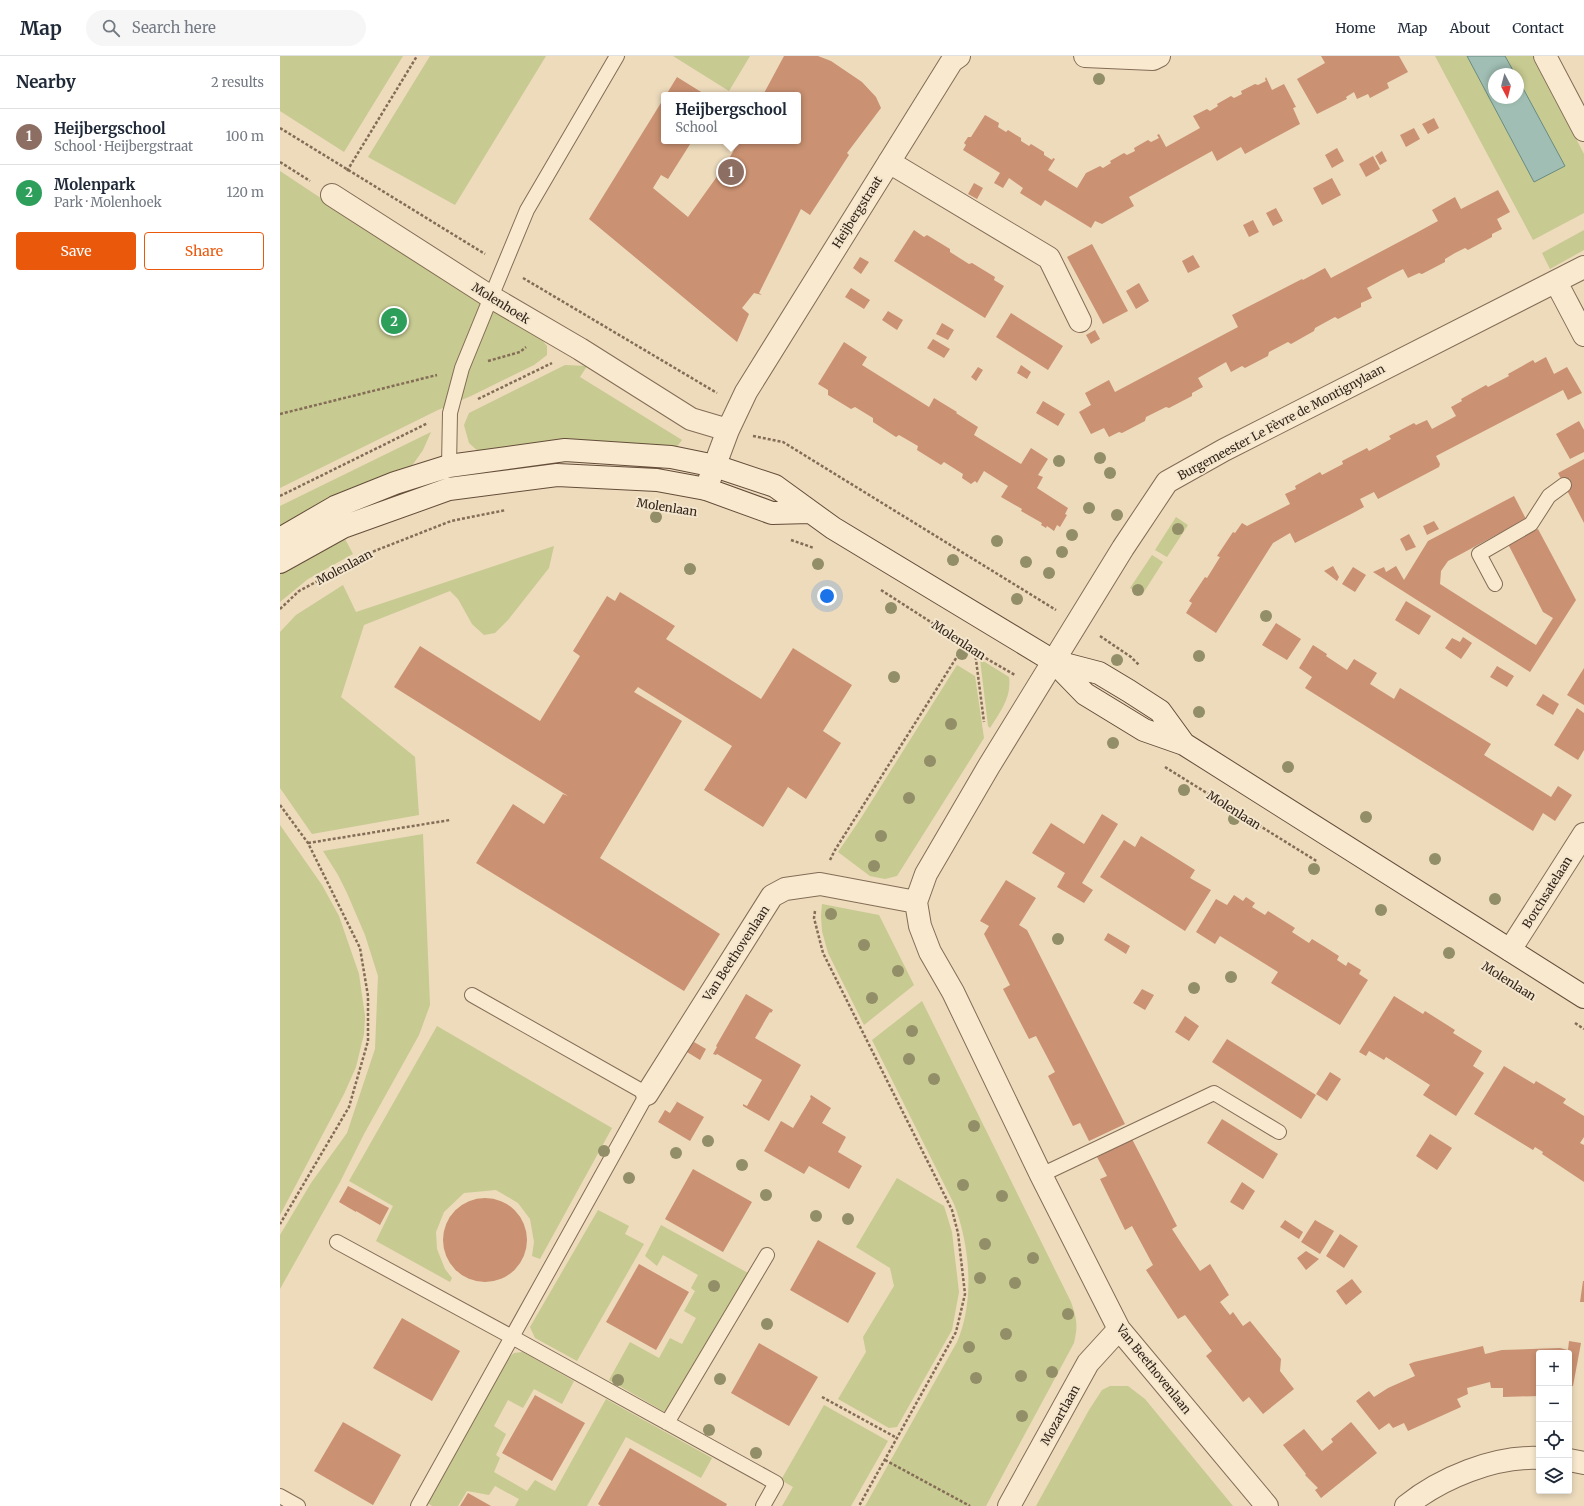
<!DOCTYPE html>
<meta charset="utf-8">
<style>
body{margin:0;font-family:Merriweather,serif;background:#f6f6f7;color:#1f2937}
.controls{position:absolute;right:12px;bottom:12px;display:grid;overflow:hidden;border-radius:4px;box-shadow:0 2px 6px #0003}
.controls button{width:36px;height:36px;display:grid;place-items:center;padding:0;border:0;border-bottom:1px solid #e0e1e3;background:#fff;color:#1f2937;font:20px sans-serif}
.compass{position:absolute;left:1208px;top:12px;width:36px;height:36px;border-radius:50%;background:#fff;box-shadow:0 2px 6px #0003;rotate:173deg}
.you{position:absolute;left:547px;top:540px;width:14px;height:14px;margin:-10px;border:3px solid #fff;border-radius:50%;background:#1a73e8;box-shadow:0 0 0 6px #1a73e833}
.badge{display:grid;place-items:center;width:26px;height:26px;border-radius:50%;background:#ea580c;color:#fff;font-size:13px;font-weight:700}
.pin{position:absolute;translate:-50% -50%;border:2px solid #fff;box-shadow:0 1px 4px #0006}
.popup{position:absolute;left:381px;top:36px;width:140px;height:52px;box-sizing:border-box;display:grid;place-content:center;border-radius:4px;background:#fff;filter:drop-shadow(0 1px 3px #0005);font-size:13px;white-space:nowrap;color:#747a83}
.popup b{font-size:15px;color:#1f2937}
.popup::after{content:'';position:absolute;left:50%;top:100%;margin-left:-8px;border:8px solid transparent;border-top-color:#fff}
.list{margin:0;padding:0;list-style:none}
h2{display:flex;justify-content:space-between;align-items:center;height:52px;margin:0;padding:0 16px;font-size:17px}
h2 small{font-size:13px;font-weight:400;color:#747a83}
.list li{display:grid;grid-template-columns:26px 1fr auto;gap:12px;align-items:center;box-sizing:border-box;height:56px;padding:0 16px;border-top:1px solid #e0e1e3}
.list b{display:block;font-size:15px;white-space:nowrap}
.list p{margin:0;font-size:13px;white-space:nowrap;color:#747a83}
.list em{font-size:13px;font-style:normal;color:#747a83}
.actions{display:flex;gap:8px;padding:12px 16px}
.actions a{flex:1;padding:9px 0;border:1px solid #ea580c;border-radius:4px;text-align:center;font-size:14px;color:#ea580c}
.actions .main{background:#ea580c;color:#fff}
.icon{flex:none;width:22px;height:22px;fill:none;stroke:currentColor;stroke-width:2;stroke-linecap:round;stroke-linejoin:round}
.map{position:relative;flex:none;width:1304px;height:1450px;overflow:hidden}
header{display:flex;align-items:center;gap:24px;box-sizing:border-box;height:56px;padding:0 20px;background:#fff;border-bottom:1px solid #e0e1e3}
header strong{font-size:19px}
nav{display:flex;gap:22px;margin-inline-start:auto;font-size:14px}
.search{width:280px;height:36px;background:#f6f6f7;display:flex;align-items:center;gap:10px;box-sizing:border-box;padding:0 14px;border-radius:22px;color:#747a83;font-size:15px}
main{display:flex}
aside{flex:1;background:#fff}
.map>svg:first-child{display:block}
.green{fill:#c7ca91}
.water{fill:#a0beb3;stroke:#688b80}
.building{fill:#ca9172}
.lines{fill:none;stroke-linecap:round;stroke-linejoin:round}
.lane-casing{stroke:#846c56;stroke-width:16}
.street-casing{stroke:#846c56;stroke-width:24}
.secondary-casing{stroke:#654d3a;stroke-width:24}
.path{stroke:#846c56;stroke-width:2.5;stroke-dasharray:3 2;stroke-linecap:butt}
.lane{stroke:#f8e9cf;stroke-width:14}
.street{stroke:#f8e9cf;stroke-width:22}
.secondary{stroke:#f8e9cf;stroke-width:22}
.tree{fill:#928e67}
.labels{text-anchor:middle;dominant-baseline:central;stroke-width:4;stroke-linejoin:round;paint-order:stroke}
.street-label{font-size:12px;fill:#33251b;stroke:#f4e6cc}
</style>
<header>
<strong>Map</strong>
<div class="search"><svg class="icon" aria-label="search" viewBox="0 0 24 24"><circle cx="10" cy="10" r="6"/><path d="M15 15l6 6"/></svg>Search here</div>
<nav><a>Home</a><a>Map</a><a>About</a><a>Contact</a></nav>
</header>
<main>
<aside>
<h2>Nearby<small>2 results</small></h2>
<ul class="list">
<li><span class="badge" style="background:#8d6e63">1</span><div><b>Heijbergschool</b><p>School · Heijbergstraat</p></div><em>100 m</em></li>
<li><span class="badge" style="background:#2e9e5b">2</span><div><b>Molenpark</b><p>Park · Molenhoek</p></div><em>120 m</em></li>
</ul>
<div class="actions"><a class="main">Save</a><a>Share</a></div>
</aside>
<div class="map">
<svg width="1304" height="1450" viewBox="0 0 1304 1450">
<rect width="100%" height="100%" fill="#eddbbc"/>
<path class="green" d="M0,0H123L64,96L0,55Z
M150,0H266L175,149L88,101Z
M393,0H470L449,35Z
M1155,0H1187L1254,126L1238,18H1235L1225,0H1253L1304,98V157L1253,184Z
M0,115L196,245L262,284L267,290V299L254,309L191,340L158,354L0,432Z
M1304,174V194L1270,213L1262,197Z
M285,309L307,310L300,321L402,384L395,393L327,385L254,388L200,397L189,387L184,369L189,357Z
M151,376L143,394L129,414L0,474V450Z
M896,461L908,469L887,501L875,494Z
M64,481L73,498L28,523L0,546V517Z
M274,490L269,512L228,564L215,577L204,579L192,568L178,543L170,535L84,569L61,641L135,701L139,759L32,778L0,732V576L16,559L63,529L76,556Z
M872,499L883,506L862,539L850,532Z
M700,603L729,621C732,641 720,656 710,672L708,670Z
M677,609L695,620L704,682L617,820L605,823L590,820L558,796L581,762Z
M0,769L42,829L59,860L79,918L85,960L84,978L76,1011L64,1038L0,1159Z
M143,778L150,949L139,979L84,1078L60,1126L0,1233V1179L31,1127L67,1077L95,993L98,920L85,879L67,837L58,819L43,795Z
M542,848L599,859L634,929L584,969L548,897L542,875L541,860Z
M642,945L791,1246C797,1263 798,1270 794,1287L706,1450H585L677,1286C695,1245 690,1189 674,1148L592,984Z
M157,970L332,1072L260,1203L252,1200L254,1186L250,1163L238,1147L216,1134L184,1137L164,1156L156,1176L157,1193L165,1213L172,1222L170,1226L96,1185L113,1150L69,1125Z
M617,1122L664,1150L672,1176L679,1236L672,1274L617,1371L609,1372L558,1343L586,1296L583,1281L614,1230L610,1212L576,1191Z
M318,1154L349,1170L345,1178L364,1188L297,1305L255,1282L250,1271Z
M381,1169L468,1217L388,1358L329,1324L350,1286L379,1302L390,1282L402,1288L416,1262L404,1255L415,1235L411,1232L418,1219L383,1199L377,1210L365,1200Z
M243,1296L294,1325L282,1348L254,1333L243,1352L228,1344L214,1370L226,1378L216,1399L220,1402L214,1416L247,1435L255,1424L275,1435L326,1343L432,1402L421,1422L346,1381L307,1450H235L239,1443L215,1430L209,1439L187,1435L178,1450H152L146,1446L227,1303L234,1297Z
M830,1330H848L865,1343L953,1450H756L809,1354L822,1334Z
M544,1349L608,1385L571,1450H502L513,1431L501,1424Z"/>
<path class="water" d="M1187,0H1225L1235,18H1214V42H1238V23L1285,110L1254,126Z"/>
<path class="building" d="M504,0H538L551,5L582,26L596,41L601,52L567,97L569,99L530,159L521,153L479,237L482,239L474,237L462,252L469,258L457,286L309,163L384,42V85H412L388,123L381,119L373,132L408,161L446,108L459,85H518V39H483Z
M1041,0H1119L1128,16L1107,27L1109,32L1090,42L1088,38L1077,43L1074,36L1066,41L1067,43L1037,58L1017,23L1045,7Z
M397,21L426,39H386Z
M986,21L992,34L1004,28L1016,51L1013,52L1020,68L965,98L961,91L937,105L932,95L849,141L854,150L822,168L815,165L811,172L765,144L761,150L740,137L743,132L729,122L723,132L714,127L720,117L683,94L686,89L684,87L688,81H691L705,59L719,67L718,71L726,76L728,74L741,82V85L749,90L751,88L764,96V99L772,104L773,102L775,103L768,114L797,132L806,117L820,110L823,112L831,107L830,105L844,97L847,99L855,95L854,92L868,84L871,86L879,82L877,79L879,78L886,91L920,72L913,60L927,53L930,55L938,50L937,48L951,40L954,42L962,38L961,35L975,28L978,29L986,25L985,23Z
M1154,62L1159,72L1148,78L1142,68Z
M1134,72L1140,83L1126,91L1120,79Z
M1057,92L1064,105L1052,112L1045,99Z
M1102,95L1107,105L1100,109L1095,100Z
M1093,100L1100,113L1086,121L1079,108Z
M1052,122L1061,139L1042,149L1033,132Z
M694,127L703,132L697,143L688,138Z
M1218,134L1230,156L1217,163L1222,173L1212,178V181L1188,194L1185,192L1175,197L1165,203V206L1142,218L1139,217L1128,222L1123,213L1111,219L1087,232L1092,242L1081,247V251L1058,263L1055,261L1035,272L1034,275L1011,288L1008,286L989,296L988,300L965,312L962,310L951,316L946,306L918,322L923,331L912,337V340L889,352L886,351L866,361L865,365L842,377L839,376L829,381L824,372L811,378L799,356L811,349L805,337L829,324L835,336L958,271L952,259L1022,223L1023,224L1045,212L1051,222L1136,177L1158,165L1152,154L1175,141L1181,153Z
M996,152L1003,165L993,170L986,157Z
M973,164L979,176L969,181L963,169Z
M634,174L644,181L647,179L670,193V196L689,208L692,207L715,221L714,224L724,230L705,262L614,205Z
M812,188L848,255L823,268L787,201Z
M913,199L920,211L908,217L902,205Z
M580,201L589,206L581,218L573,212Z
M859,227L869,245L856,253L846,235Z
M571,232L590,244L584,253L565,241Z
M608,255L623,264L617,274L602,264Z
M731,257L783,290L768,314L716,281Z
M662,267L674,274L668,284L656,278Z
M815,274L820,283L811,288L806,279Z
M653,283L670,293L664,302L647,292Z
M564,286L587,301L582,309L649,351L654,342L677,356L676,357L698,371L694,379L741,408L751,392L768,403L758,419L763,421L757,432L788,452L785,458L787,459L780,471L777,469L774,475L767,470L766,472L761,469L762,467L741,455L742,453L721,441L728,430L704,415L697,427L695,425L691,428L682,422L683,418L664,406L661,409L637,394L638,390L619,379L616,381L593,366V362L575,351L571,353L548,339V334L538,328Z
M1266,301L1274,318L1287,311L1302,337L1288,344L1283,334L1156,400L1160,408L1159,411L1098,443L1094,436L1080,443L1084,451L1075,456L1015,487L1010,477L993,487L936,577L906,557L912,547L909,545L925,521L927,522L940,501L937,500L953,476L955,477L962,467L967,470L1010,448L1005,438L1016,433L1015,430L1040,416L1042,419L1063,408L1062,405L1087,392L1089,395L1111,383L1109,380L1134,367L1136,369L1147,364L1152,373L1176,360L1171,351L1182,345L1181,343L1206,329L1208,331L1229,320L1228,318L1253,304L1255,307Z
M741,309L751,316L747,323L737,317Z
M698,311L703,314L696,325L691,321Z
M763,345L785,358L778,370L756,357Z
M1299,365L1304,374V396L1290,403L1276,378Z
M1304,403V467L1278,417Z
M1234,440L1246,463L1168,505L1161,515L1160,528L1256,589L1273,562L1263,556L1228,488L1258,473L1296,544L1250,616L1093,516L1104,511L1106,516L1116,510L1124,524L1148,485Z
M1154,465L1159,473L1147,479L1143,470Z
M1129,478L1136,491L1126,495L1120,483Z
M1053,510L1059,521L1057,525L1044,515Z
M1073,511L1086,519L1075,536L1062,528Z
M340,536L395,570L386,583L481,643L513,592L572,629L543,675L561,687L526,743L508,731L483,771L424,734L452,690L358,631L354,636L402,665L320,802L440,878L404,935L196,807L233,748L264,768L283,738L288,740L114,631L140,590L260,665L300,600L293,595L327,540L335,545Z
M1126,545L1151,560L1139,579L1115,564Z
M996,567L1021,583L1007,604L982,589Z
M1183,581L1192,587L1181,603L1165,592L1172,582L1180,586Z
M1033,589L1047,598L1046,600L1067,614L1074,603L1097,617L1090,628L1114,643L1120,632L1211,688L1204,699L1271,741L1278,730L1292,739L1275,765L1263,757L1253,775L1025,632L1032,621L1019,612Z
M1217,610L1234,620L1227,631L1210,621Z
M1304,612V649L1287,639Z
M1263,638L1279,648L1273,659L1256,649Z
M1297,652L1304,657V694L1298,704L1274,689Z
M822,758L838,768L802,827L813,834L804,847L777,831L785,817L752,797L771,767L804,788Z
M861,780L915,814L910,822L931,834L905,875L820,821L844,784L855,791Z
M726,824L756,842L739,869L747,874L845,1068L809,1085L800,1067L793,1070L768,1020L775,1016L756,980L749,983L723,933L730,929L704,878L709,870L700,865Z
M954,839L963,845L966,841L975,847L972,851L985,859L988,855L1015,872L1012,876L1029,887L1032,883L1045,891L1059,900L1057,904L1066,910L1068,906L1081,914L1079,918L1088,924L1060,969L991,927L998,916L940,880L935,888L916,876L936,843L947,849Z
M828,877L850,890L846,898L824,884Z
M862,933L874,939L865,954L853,947Z
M466,938L493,954L491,957L490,956L475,982L521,1009L489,1065L463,1050V1048L467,1050L482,1024L437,998L436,999L433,998L437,991L436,990Z
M1114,940L1143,958L1145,955L1175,974L1173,977L1202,995L1193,1010L1204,1017L1176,1060L1143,1039L1150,1029L1106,1001L1104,1004L1089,995L1086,1000L1079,996Z
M905,960L919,970L909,985L895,976Z
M947,983L1036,1039L1021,1063L932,1006Z
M414,986L426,993L420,1004L407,996Z
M1224,1010L1254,1028L1256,1025L1286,1043L1283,1047L1304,1060V1081L1300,1087L1304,1089V1126L1262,1098L1263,1096L1255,1091L1253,1094L1194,1058Z
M1050,1016L1061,1023L1047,1045L1036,1038Z
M531,1039L551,1052L542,1067L566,1081L558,1096L582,1110L569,1133L529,1110L524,1118L484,1095L501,1065L513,1072L531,1042L530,1041Z
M394,1044L424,1061L410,1085L378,1066L385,1054L390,1057L397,1046Z
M942,1063L998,1098L983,1123L927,1087Z
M1150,1078L1172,1092L1157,1114L1136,1100Z
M852,1083L897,1170L892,1173L903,1190L920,1215L930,1208L949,1239L940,1246L950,1259L953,1256L963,1270L970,1265L1001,1303L1000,1315L1014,1333L983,1358L969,1341L963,1346L926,1300L932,1295L905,1259L898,1263L866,1214L873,1209L852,1170L845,1174L820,1123L827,1120L817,1101Z
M413,1113L472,1146L443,1196L385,1163Z
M962,1126L975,1135L963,1154L950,1146Z
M68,1130L109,1152L100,1169L76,1155V1156L59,1146Z
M163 1184a42 42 0 1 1 84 0a42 42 0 1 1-84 0Z
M1005,1164L1023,1176L1019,1183L1000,1171Z
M1035,1164L1054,1175L1040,1198L1021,1186Z
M1060,1178L1078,1190L1064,1212L1046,1200Z
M538,1184L596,1217L568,1267L510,1234Z
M1026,1195L1039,1203L1026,1214L1017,1202Z
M359,1208L409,1236L376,1294L326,1266Z
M1072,1223L1082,1236L1066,1249L1056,1235Z
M1303,1225H1304V1246H1300Z
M122,1262L180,1295L152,1345L93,1312Z
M1289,1285L1301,1287L1293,1330H1289V1297H1259V1340L1223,1341V1332H1211L1210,1326L1187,1332L1188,1338L1177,1343L1181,1351L1128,1375L1124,1367L1113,1372L1109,1367L1099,1374L1076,1345L1089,1335L1094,1341L1108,1332L1135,1320L1129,1308L1134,1306L1203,1290L1205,1298L1222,1294L1280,1292L1288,1294Z
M479,1287L538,1321L509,1370L451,1337Z
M255,1339L305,1367L272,1425L222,1397Z
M63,1366L121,1399L93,1449L34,1415Z
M1071,1366L1097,1397L1041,1442L1035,1434L1038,1432L1025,1419L1026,1418L1003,1389L1024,1373L1042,1395L1053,1386L1051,1383Z
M350,1392L447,1448L446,1450H321L318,1448Z
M188,1437L211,1450H180Z"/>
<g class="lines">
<defs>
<path id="lane" d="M169,410L170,357L182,312L211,241L247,154L337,0
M1215,528L1199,498L1251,468L1269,440L1284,429
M761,1119L934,1037L999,1076
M57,1186L232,1281L496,1427L483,1450
M387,1367L487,1199
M0,1440L18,1450
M138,1450L367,1038L192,939"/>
<path id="street" d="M805,0L873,3L879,0
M1265,0L1304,74
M609,106L769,202L800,265
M52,139L211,241L300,293L411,363L448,374
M1276,226L1304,279
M426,433L448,374L466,336L672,5L679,0
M1230,894L1304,778
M367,1038L492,840L505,833L540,828L636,846
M1289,1404L1304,1407
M729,1450L808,1307L839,1273
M987,1450L839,1273L761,1119L673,936L650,896L640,870L636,846L646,818L709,710L843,492L887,426L944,394L1304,211
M1126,1450C1161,1422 1214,1400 1259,1402"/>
<path id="secondary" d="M0,483L55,451L115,427L169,410L285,394L391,401L435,410L495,430L553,472L773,605L805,638L864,674L904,688L1304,941
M0,506L63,471L169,433L277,419L377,424L426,433L492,457L530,456
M773,605L819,617L849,635L880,655L904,688"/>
</defs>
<use href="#lane" class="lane-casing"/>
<use href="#street" class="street-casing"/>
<use href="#secondary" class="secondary-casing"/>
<path class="path" d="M0,72L205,198
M0,106L30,125
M67,115L137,0
M243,222L437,337
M208,305L240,296L246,291
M198,343L272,307
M0,358L157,319
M473,380L503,386L776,554
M0,440L148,367
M511,484L534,492
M601,534L685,588L695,596L735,619
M0,553L19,535L92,496L171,465L226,454
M820,580L851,601L859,609
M695,596L704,666
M885,711L1038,806
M0,749L28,787L80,892L88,940V985L69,1051L0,1168
M28,787L170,764
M550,804L555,794L685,588
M535,855L534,862L543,897L672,1154L678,1177L685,1238L676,1276L579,1450
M1295,967L1304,973
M542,1341L617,1382
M605,1404L690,1450"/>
<use href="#lane" class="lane"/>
<use href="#street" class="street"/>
<use href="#secondary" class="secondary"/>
</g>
<g class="tree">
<circle cx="819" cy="23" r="6"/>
<circle cx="820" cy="402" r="6"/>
<circle cx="779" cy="405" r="6"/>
<circle cx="830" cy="417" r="6"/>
<circle cx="809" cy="452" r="6"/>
<circle cx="837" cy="459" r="6"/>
<circle cx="376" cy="461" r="6"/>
<circle cx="898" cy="473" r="6"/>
<circle cx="792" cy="479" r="6"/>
<circle cx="717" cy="485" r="6"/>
<circle cx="782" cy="496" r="6"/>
<circle cx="673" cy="504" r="6"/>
<circle cx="746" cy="506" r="6"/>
<circle cx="538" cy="508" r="6"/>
<circle cx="410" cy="513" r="6"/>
<circle cx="769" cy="517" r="6"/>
<circle cx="858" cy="534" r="6"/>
<circle cx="737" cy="543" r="6"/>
<circle cx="611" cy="552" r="6"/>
<circle cx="986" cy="560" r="6"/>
<circle cx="682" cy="598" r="6"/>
<circle cx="919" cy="600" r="6"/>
<circle cx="837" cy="604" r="6"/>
<circle cx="614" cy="621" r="6"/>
<circle cx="919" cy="656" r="6"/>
<circle cx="671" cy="668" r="6"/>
<circle cx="833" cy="687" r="6"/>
<circle cx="650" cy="705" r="6"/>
<circle cx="1008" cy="711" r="6"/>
<circle cx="904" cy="734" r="6"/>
<circle cx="629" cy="742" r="6"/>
<circle cx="1086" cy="761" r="6"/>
<circle cx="954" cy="763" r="6"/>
<circle cx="601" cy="780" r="6"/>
<circle cx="1155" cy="803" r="6"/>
<circle cx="594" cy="810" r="6"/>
<circle cx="1034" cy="813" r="6"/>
<circle cx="1215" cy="843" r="6"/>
<circle cx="1101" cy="854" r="6"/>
<circle cx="551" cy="858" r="6"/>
<circle cx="778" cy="883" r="6"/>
<circle cx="584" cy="889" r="6"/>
<circle cx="1169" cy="897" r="6"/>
<circle cx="618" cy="915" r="6"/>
<circle cx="951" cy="921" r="6"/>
<circle cx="914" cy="932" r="6"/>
<circle cx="592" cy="942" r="6"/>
<circle cx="632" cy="975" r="6"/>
<circle cx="629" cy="1003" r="6"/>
<circle cx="654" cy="1023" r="6"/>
<circle cx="694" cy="1070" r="6"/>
<circle cx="428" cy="1085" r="6"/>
<circle cx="324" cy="1095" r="6"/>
<circle cx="396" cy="1097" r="6"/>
<circle cx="462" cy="1109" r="6"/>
<circle cx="349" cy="1122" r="6"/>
<circle cx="683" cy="1129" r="6"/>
<circle cx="486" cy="1139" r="6"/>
<circle cx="722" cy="1140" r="6"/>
<circle cx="536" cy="1160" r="6"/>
<circle cx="568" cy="1163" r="6"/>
<circle cx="705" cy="1188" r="6"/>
<circle cx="753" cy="1202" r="6"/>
<circle cx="700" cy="1222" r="6"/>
<circle cx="735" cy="1227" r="6"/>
<circle cx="434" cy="1230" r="6"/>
<circle cx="788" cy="1258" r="6"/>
<circle cx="487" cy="1268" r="6"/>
<circle cx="726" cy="1278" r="6"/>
<circle cx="689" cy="1291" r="6"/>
<circle cx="772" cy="1316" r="6"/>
<circle cx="741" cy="1320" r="6"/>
<circle cx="696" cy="1322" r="6"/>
<circle cx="440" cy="1323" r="6"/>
<circle cx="338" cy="1324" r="6"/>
<circle cx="742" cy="1360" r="6"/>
<circle cx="429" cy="1374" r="6"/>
<circle cx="476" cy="1397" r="6"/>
</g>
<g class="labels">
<g class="street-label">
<text transform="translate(577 156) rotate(-58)">Heijbergstraat</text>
<text transform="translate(221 247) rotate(32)">Molenhoek</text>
<text transform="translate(1001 366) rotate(-28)">Burgemeester Le Fèvre de Montignylaan</text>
<text transform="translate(387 451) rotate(9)">Molenlaan</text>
<text transform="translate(64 511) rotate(-28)">Molenlaan</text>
<text transform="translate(679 584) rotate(33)">Molenlaan</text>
<text transform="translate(954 754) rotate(32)">Molenlaan</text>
<text transform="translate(1267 836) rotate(-58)">Borchsatelaan</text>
<text transform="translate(456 897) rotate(-57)">Van Beethovenlaan</text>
<text transform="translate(1229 925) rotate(32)">Molenlaan</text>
<text transform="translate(874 1313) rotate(51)">Van Beethovenlaan</text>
<text transform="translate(780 1359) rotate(-61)">Mozartlaan</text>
</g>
</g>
</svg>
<div class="controls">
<button>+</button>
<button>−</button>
<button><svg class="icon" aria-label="locate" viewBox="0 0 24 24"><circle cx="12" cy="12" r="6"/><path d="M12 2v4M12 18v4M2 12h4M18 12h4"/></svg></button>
<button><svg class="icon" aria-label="layers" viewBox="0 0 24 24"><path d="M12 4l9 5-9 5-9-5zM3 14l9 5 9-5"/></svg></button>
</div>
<svg class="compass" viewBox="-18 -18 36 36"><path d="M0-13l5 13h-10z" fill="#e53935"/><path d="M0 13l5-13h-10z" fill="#747a83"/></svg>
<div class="you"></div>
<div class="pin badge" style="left:451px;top:116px;background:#8d6e63">1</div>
<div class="popup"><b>Heijbergschool</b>School</div>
<div class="pin badge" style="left:114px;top:265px;background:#2e9e5b">2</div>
</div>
</main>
